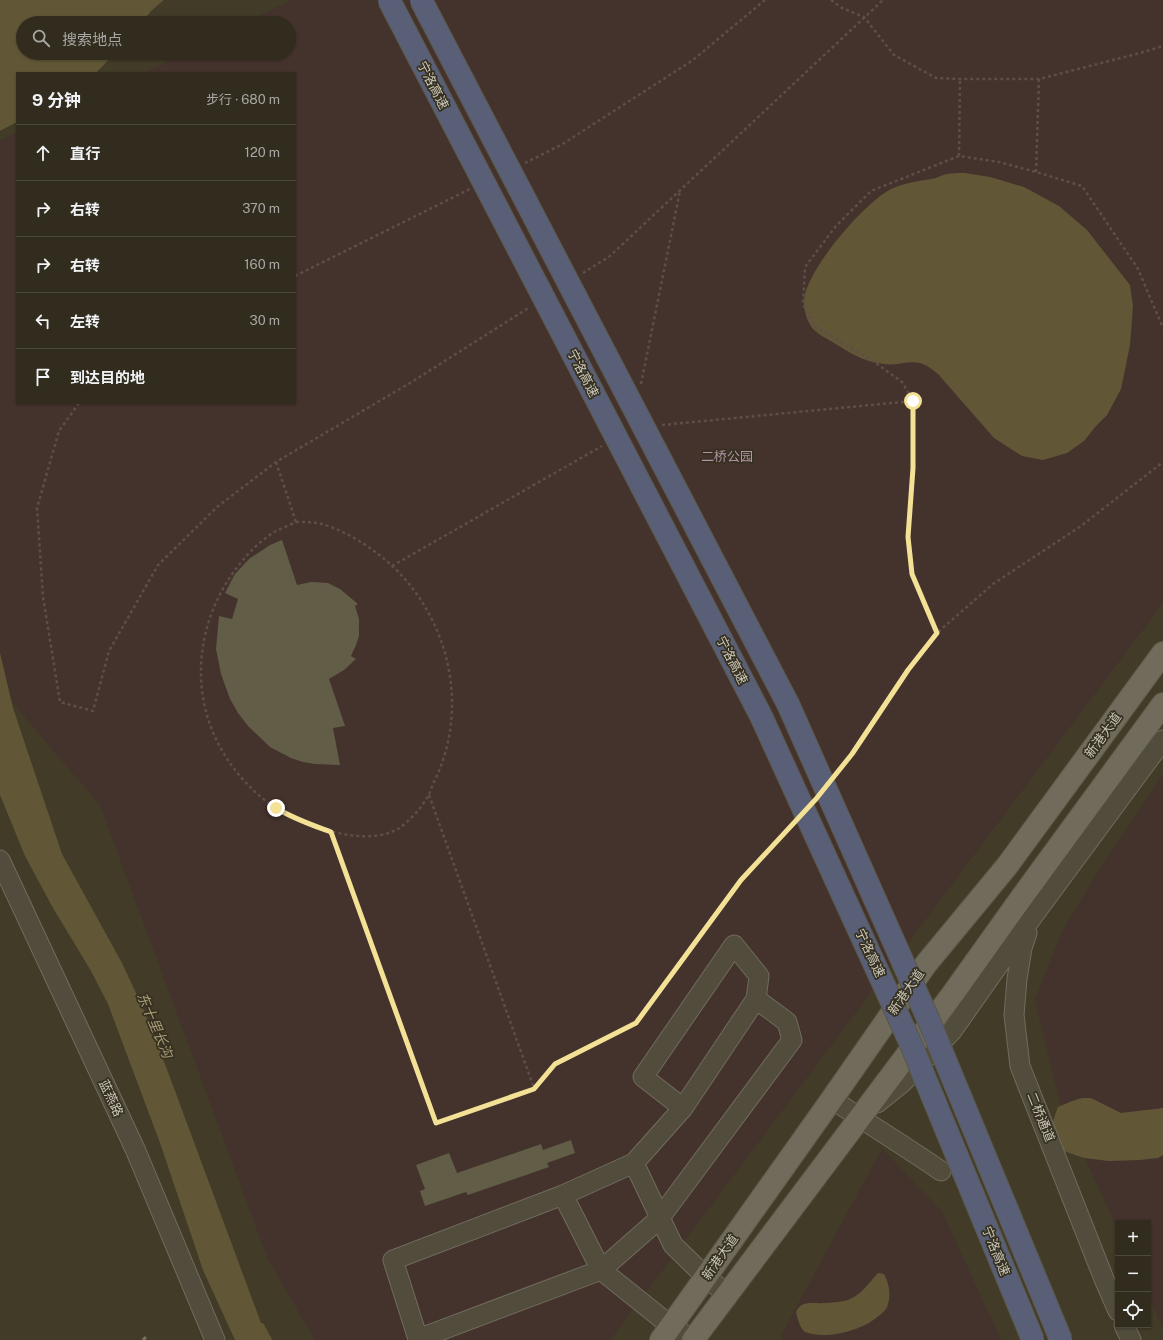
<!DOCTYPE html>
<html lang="zh">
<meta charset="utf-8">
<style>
body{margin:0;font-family:"Public Sans","Noto Sans SC",sans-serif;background:#393427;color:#f1f3f6}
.controls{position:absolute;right:12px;bottom:12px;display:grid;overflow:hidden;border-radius:0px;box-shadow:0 1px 3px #0004}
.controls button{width:36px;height:36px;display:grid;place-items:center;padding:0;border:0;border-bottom:1px solid #4c483c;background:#312c1e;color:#f1f3f6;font:20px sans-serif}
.stop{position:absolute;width:12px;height:12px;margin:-9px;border:3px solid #f3e195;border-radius:50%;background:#fff}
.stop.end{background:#f3e195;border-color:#fff;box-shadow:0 1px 4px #0008}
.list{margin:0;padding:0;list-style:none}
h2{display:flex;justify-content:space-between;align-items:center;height:52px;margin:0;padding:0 16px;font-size:17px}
h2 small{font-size:13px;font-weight:400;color:#a8a7a4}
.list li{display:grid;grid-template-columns:26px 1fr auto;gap:12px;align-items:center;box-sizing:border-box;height:56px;padding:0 16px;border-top:1px solid #4c483c}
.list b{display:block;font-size:15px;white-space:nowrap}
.list em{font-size:13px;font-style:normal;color:#a8a7a4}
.icon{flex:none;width:22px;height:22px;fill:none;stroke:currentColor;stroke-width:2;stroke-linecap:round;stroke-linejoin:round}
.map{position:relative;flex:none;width:1163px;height:1340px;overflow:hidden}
.search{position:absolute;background:#312c1e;box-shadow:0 1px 3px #0004;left:16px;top:16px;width:280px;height:44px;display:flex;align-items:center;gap:10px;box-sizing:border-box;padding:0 14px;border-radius:22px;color:#a8a7a4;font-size:15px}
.panel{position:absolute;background:#312c1e;box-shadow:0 1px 3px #0004;left:16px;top:72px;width:280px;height:332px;border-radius:0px}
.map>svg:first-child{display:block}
.green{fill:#44322c}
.water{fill:#615737}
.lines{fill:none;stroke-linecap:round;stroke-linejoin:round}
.stream{stroke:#615737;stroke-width:4}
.building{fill:#625d47}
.minor-casing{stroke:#716c5d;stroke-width:21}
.major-casing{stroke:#5d5849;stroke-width:24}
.path{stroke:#5f4e48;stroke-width:2.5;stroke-dasharray:3 3;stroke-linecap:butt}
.minor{stroke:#514c3c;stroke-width:19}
.major{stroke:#706b5a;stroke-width:22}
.rail{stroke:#77725e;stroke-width:3;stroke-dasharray:4 4;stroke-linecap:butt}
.highway-bridge-casing{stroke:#5b5747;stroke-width:24;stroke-linecap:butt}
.highway-bridge{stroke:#595f76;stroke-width:22}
.route{stroke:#f3e195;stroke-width:5}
.labels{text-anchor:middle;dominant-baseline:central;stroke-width:3.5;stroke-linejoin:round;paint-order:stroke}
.street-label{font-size:13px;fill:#cbc7b9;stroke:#363121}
.park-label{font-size:13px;fill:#b394a6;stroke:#363121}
.water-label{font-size:14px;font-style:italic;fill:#a89b74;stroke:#363121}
</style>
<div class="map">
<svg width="1163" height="1340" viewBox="0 0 1163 1340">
<rect width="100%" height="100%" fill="#413b28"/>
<path class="green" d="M292,0H1163V603L610,1340H315L268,1259L100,805L12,702L0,651V140L17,133V403H295V73H144L185,53H289V23H245Z
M1163,775V1329L1148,1295V1223H1118V1230L1060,1102L1035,1000L1062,932L1099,870Z
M882,1149L942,1212L1001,1340H783L781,1336Z"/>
<path class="water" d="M0,0H164L152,10L141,23H23V53H115L96,73H17V122L0,131Z
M965,173L990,177L1024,187L1059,206L1087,230L1130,285L1133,306L1130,345L1121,389L1107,415L1096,426L1084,441L1067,453L1043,460L1022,456L994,438L938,374C933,370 927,365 920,363C909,360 895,366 884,364C863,362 847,351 829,340C824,337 818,334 814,330C807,322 803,309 804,299C808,268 864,203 891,189C904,183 918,181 932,179C937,178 942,175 947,174C952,173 959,173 965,173Z
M0,653L13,708L62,854L122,963L142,1006L168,1072L264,1331L270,1340H235L203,1270L160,1143L108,1004L91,971L53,908L25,856L0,795Z
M1082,1098H1091L1121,1113L1163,1108V1155L1158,1158L1140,1160L1109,1161L1084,1158L1058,1149C1050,1131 1051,1125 1058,1107L1072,1101Z
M878,1273L884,1274C889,1283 891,1294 888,1304C887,1310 881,1314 876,1318C860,1331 825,1340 805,1332C799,1327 798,1319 796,1312C801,1300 812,1304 823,1303C831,1303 841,1302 848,1300C861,1295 869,1283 878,1273Z"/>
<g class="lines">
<path class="stream" d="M262,1325L270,1340"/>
</g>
<path class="building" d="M282,540L297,585L311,582L328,583L340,589L358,604L355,606L359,619V636L356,645L351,656L356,659L344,670L329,679L345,726L333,728L340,765L315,764L303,762L291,758L270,747L248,726L238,713L230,699L221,674L216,649L219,616L232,619L238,599L225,593L235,574L249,559L270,545Z
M571,1140L575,1153L547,1163L549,1167L468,1195L466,1192L425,1206L420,1191L425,1189L416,1165L449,1153L457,1173L541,1144L543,1150Z"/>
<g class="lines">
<defs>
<path id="minor" d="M0,860L135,1149L215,1340
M1027,933L1022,948L1017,979L1014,1015L1020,1066L1104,1279L1118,1311
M832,1099C868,1124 905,1146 941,1171
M877,1103L903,1082L952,1031L1033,916L1163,740
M683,1108L643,1077L734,945L759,976L756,999L787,1022L792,1040L659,1219L601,1270L418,1339L393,1260L563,1195L634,1163L683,1108L756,999
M634,1163L673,1245L706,1277L727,1294
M563,1195L601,1270L671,1326L693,1340
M1124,1325L1131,1340"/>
<path id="major" d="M661,1340L832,1099L926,964L1007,866L1163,653
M693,1340L952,995L1022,897L1163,704"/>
</defs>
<use href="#minor" class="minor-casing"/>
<use href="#major" class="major-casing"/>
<path class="path" d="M831,0L842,8L864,17L894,55L936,78L960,79H1039L1140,53L1163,46
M959,156L960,79
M525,163L561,145L693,60L765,0
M1036,172L1039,79
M583,273L610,256L883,0
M295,276L470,189
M641,384L680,191
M79,403L59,431L37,508L43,597L60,702L93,711L109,651L158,565L217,507L276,462L410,383L530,307
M662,425L913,401
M276,462L296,522
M296,522C303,522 311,522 318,523C338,528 358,539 374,551C445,602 473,700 435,780C432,785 431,791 428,796C422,807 409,822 398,829C374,842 341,835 316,827C273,814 238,782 218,743C187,683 200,610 243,560C252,549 264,538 276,531C282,528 290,525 296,522Z
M392,566L602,446
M937,633L912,574L908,537L913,468V401L902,382L870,359L813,325L803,304L805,267L836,226L871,191L959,156L999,162L1036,172L1082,186L1138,269L1163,328
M837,773L852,754L908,670L937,633L993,584L1081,526L1163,462
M429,795L534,1088
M331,832L436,1123L534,1089L555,1064L636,1023L741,880L792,825"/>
<use href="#minor" class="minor"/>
<use href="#major" class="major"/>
<path class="rail" d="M143,1340L147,1336"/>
<defs>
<path id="highway-bridge" d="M389,0L761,716L910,1042L1033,1340
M421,0L788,704L929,1021L1061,1340"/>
</defs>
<use href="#highway-bridge" class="highway-bridge-casing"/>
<use href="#highway-bridge" class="highway-bridge"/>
</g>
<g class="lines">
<path class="route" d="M276,808C294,819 312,825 331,832L436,1123L534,1089L555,1064L636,1023L741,880L816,799L852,754L908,670L937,633L912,574L908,537L913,468V401"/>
</g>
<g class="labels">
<g class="street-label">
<text transform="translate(433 85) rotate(63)">宁洛高速</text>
<text transform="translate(583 373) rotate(63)">宁洛高速</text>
<text transform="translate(732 660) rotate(63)">宁洛高速</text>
<text transform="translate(1103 735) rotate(-54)">新港大道</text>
<text transform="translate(870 953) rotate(65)">宁洛高速</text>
<text transform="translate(906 992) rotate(-55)">新港大道</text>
<text transform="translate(111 1098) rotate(65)">蓝燕路</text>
<text transform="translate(1041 1117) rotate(68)">二桥通道</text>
<text transform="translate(996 1251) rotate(68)">宁洛高速</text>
<text transform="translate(720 1257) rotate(-55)">新港大道</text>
</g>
<g class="park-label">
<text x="727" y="456">二桥公园</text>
</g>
<g class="water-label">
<text transform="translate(155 1025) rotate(67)">东十里长沟</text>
</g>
</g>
</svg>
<div class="controls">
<button>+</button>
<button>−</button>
<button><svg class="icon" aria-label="locate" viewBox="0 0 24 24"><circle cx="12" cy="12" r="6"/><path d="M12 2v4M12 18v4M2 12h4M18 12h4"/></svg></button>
</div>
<div class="stop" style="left:913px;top:401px"></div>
<div class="stop end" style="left:276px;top:808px"></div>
<div class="search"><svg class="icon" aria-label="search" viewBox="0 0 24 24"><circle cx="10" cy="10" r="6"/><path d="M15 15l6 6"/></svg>搜索地点</div>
<section class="panel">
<h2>9 分钟<small>步行 · 680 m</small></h2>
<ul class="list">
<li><svg class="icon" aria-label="ahead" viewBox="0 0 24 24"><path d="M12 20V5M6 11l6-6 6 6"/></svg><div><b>直行</b></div><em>120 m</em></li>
<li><svg class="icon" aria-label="right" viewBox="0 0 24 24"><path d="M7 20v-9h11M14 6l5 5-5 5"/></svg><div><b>右转</b></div><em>370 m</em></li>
<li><svg class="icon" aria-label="right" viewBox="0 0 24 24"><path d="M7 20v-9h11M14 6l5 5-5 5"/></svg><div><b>右转</b></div><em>160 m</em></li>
<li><svg class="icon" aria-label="left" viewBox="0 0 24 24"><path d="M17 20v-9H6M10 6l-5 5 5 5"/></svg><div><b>左转</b></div><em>30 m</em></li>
<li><svg class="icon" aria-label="arrive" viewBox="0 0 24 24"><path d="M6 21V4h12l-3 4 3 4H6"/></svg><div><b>到达目的地</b></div></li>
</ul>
</section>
</div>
